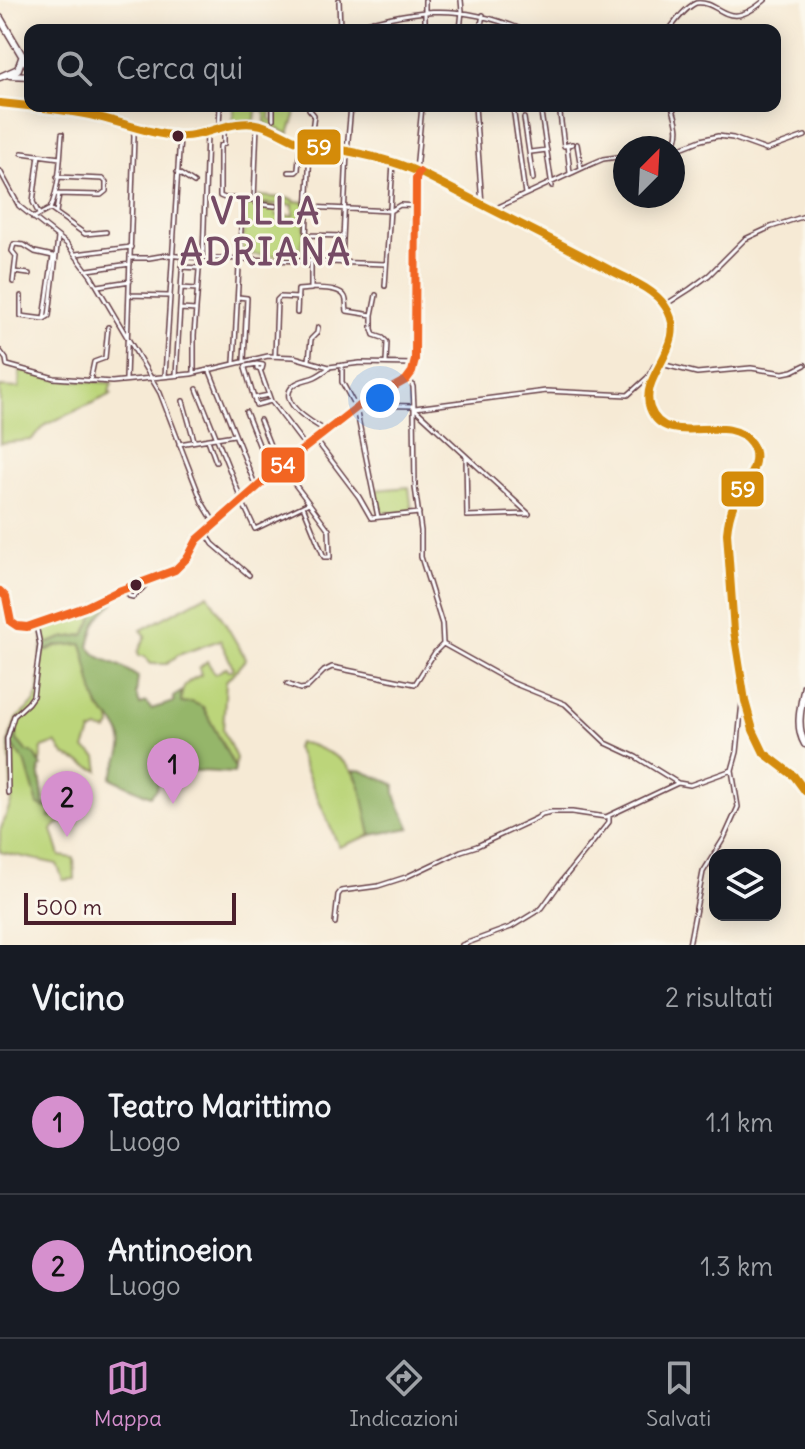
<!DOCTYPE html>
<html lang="it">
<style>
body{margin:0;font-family:Delius,sans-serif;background:#242831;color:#f1f3f6}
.controls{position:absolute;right:24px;bottom:24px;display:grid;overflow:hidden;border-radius:16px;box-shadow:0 4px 20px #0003}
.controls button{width:72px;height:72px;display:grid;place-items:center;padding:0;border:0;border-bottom:2px solid #363941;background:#171b24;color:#f1f3f6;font:40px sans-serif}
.compass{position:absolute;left:613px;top:136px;width:72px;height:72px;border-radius:50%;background:#171b24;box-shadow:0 4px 20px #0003;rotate:24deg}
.scale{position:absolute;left:24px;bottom:20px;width:212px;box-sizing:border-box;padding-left:8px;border:4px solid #4a1f2b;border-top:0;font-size:22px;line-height:28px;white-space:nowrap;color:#4a1f2b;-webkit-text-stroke:6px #fbf7ec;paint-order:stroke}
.you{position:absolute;left:380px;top:398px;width:28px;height:28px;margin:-20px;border:6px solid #fff;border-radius:50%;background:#1a73e8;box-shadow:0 0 0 12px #1a73e833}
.badge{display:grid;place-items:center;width:52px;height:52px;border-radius:50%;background:#d690ce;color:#111;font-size:26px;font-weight:700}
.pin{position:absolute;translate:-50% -66px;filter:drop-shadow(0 2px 4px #0008)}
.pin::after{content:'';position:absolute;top:42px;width:28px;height:24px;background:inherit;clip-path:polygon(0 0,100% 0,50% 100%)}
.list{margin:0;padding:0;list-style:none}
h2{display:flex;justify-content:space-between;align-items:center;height:104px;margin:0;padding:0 32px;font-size:34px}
h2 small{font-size:26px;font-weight:400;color:#9ea1a6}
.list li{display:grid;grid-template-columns:52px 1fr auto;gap:24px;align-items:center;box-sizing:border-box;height:144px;padding:0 32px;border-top:2px solid #363941}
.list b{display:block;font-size:30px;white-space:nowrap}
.list p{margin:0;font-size:26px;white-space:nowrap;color:#9ea1a6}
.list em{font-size:26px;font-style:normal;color:#9ea1a6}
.icon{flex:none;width:44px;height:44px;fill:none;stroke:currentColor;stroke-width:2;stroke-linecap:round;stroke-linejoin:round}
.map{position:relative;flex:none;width:805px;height:945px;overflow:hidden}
.search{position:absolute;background:#171b24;box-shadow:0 4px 20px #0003;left:24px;right:24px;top:24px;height:88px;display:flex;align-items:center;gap:20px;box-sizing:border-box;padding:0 28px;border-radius:16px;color:#9ea1a6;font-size:30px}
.sheet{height:392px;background:#171b24}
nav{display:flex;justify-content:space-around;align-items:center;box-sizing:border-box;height:112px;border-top:2px solid #363941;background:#171b24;font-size:22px;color:#9ea1a6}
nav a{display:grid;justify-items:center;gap:4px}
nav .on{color:#d690ce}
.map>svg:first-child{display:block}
.green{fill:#bcd57a;stroke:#837a52;stroke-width:2}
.forest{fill:#95b66a;stroke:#706a4a;stroke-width:2}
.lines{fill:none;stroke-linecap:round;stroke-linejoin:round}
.street-casing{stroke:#643d44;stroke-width:6}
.primary-casing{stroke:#643d44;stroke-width:9}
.street{stroke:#fff;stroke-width:3}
.primary{stroke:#fff;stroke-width:6}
.bus-1-casing{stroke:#fbf7ec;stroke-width:14}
.bus-2-casing{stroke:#fbf7ec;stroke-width:14}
.bus-1{stroke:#d48b09;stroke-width:8}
.bus-2{stroke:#f26522;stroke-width:8}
.bus-dot{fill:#4a1f2b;stroke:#fbf7ec;stroke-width:3}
.labels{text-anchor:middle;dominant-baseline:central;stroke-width:6;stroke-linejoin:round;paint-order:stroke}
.district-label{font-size:36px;font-weight:bold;letter-spacing:2px;fill:#754b65;stroke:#fbf7ec}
.line-badge{stroke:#fbf7ec;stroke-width:3}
.badge-label{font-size:22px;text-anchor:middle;font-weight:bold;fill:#fff}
</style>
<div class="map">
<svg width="805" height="945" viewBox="0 0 805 945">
<rect width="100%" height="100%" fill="#fbf7ec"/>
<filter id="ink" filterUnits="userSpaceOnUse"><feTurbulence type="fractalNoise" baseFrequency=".0125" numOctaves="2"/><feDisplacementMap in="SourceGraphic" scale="16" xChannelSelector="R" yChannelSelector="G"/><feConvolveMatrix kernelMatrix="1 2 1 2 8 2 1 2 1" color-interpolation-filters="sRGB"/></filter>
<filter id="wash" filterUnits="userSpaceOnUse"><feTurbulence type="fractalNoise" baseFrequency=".006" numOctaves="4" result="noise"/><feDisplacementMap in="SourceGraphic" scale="32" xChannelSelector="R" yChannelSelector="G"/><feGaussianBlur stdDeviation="1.8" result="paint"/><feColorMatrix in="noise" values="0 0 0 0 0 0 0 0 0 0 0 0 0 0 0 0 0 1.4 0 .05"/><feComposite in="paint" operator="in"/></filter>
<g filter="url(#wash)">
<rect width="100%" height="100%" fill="#f6ead5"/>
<path class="green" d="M234,106H271L270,120L275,121V106H296L295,116L289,134L265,123V110L256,109L255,121L233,122Z
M259,196L293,199L294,201L306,202L304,238L301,243L300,257L242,254L245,209L250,204L257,207L263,205L276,207V215L293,216V205L259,203Z
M20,370L53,379L112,383L109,392L112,394L47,424L31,440L0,443V387L19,388Z
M409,487L412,511L396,513L380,512L375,490Z
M208,594L246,659L226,681L223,730L236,758L235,768L203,707L181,703C181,687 186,681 201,675L199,668L207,661L215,674L227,667L228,670H232L233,667L220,640L178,655L167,664H151L144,656H139L138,652L146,636L141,630Z
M93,610C94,619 89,628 84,635L63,638L43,645L42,628L58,620Z
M71,644H82L99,708L110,719L111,727L107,731L98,729L91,732L85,749L97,757L99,771L64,755L56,743L42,748L39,769L44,804L71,818L77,823C67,822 58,820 52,830L60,856L74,858L75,879L63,880L57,864L0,852V831L12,800L9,741L16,719L35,702L39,691L41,653L57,646Z
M298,743C310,743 318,748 329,753C363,768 365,802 371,835L339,847L296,748Z"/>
<path class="forest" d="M110,599L114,603C97,616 94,625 89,646C96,659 105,659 118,665C125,668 131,673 138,677L136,694L140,705L146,702L151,709L174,702L173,697L181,692V703L192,702L203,707L235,768L234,773L166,769L160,772L157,789L150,796L111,778C121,754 131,741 111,720C107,715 101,711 99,706C89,687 89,664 82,644L56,646L41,653L43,645L63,638L84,635C89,628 94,619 93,610L97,604Z
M11,733H17V740L27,752H32L42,766L39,769L44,804L59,813V819L49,817L50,810L38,805L26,764L14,748H9Z
M360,770C372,776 384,778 395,785C393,802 405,812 410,828L371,835L361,789L354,771Z"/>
</g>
<g filter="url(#ink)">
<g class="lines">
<defs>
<path id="street" d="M339,0L340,30
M340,30C412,11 452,0 523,30
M372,30L373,21
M425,30V0
M460,30L462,11L461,0
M480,30L483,15
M669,30C676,21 685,8 696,3C722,0 725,34 765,0
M91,106V110L105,116
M309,106V109L314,115L311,138
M475,106L482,205
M540,106L552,186
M559,106L564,146L572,144
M672,106C677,122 682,133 672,148
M513,107L525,194
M524,118L533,179
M273,119V106
M219,126L220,106
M224,127V144L220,146V196L225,198L254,200L257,204L275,206
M577,144L581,168
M567,145L570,173
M673,151L701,140L718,136L733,138L766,150L805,136
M531,152L547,150
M22,153L60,158
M39,155L33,202L39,214
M0,171L19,206L67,244L91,276L160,393L202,502L216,525
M416,171L422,106
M177,172L194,183
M289,172H296L298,170L300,143
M55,194L101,195L106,191V182L103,179L57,177
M254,200L257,124
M308,207L390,211L400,205L417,206
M50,209C60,187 60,157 62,134
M492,210L589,165L603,159L625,156
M56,212L59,194
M33,218L50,209L85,234L106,232
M307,235L343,236
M76,254L131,247
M203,257L207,133
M131,258H149L167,255L188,257L386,264
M305,260L310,148
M342,262L347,151L351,106
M182,267L199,268
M88,270L130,264
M14,272L29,274
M13,282L16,256L12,251L14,244L24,245L35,252L53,256
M98,286L130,281
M385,286L393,163
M181,288L197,289
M311,288C320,289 340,287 345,297C347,301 346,306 347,311L372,315V329L374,335L383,338L387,342L386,363
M129,295L169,296
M21,296V316L44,319L49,316L58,238
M238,297L247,298L244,360
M665,305L690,289L709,275L745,239L771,227L805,216
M180,309L196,310
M297,313L298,290L311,289V260
M372,315L376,295
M44,319L53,256
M0,351L6,359L7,365L54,378L112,382L191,374L268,356L294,357L329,367L360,363L414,364
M275,356L277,300L280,297L298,298
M309,361L311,339L317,333L318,327
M234,363L242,208
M257,364L246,366L245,368L256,405L271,401
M257,364L263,365L262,369H257Z
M665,365L697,373L751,368L783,373L793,371L805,365
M342,367V382L356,408L378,517
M209,369L256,487
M260,370L271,401L306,447
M194,373V335L200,257
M176,375L183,256
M165,376L180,136
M409,376L413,387L414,408L415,487L421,531V557L442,624L443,644
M126,379L134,136L133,127
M90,381L94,362L105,358L108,327
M197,389L242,501L255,529L309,503L281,466
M254,398L269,395
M183,401L194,440
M365,405L413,406
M414,408L529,514
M415,408L546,391L628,395L648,377L654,366L660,365
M246,412L271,475
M260,420L279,468
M327,431C316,425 274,402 294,385C299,381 306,380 312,378C318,376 323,372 329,368
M208,440L216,462
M316,440L359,497L371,518L419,513
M179,444L234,435
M466,456L467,516L528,514
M303,506L324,557H330L329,530L309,503
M206,533L213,544L249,575
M125,589L129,596L133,597L150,581
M0,591L6,597L11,622L17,626L27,627L85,607L116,592L175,570L188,557L197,540L279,468L356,408L406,380L412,372L415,360L416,179L419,172
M443,644L513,683L565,704L606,743L636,757L678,783L690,785L732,770
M287,684L300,689L307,688L324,671L332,667L415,684L435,652L443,644
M8,793L7,739L14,716L28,703L33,696L40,645L36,625
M335,923L338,895L341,891L378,886L406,877L461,851L477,846L537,818L542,814L551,812H572L606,817L678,783
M462,945L511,927L542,908L560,883L609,822V816
M689,945L703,872L724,838L738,807L732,770L737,752L742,702"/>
<path id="primary" d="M0,18L30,69
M10,75L30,76
M0,77L18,69L22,58
M0,103C30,106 60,109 90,115C119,121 148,134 178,136C206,138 232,117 261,125C276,129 290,140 305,144C318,148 333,149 347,151C370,156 395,161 416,171C438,181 459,193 481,204C524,226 567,247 610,270C628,279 654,289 665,306C692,345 638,374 650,408C666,452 727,409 751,443C765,463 742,486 734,504C730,513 728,522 727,533L734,631L745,701L753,730L764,753L794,776L805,791
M805,686C801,706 795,727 805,744"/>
</defs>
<use href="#street" class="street-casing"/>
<use href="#primary" class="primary-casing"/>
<use href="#street" class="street"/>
<use href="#primary" class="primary"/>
<defs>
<path id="bus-1" d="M0,103C30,106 60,109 90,115C119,121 148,134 178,136C206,138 232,117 261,125C276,129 290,140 305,144C318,148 333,149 347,151C370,156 395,161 416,171C438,181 459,193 481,204C524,226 567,247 610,270C628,279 654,289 665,306C692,345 638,374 650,408C666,452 727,409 751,443C765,463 742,486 734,504C730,513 728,522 727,533L734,631L745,701L753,730L764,753L794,776L805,791"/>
<path id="bus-2" d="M0,591L6,597L11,622L17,626L27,627L85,607L116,592L175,570L188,557L197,540L279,468L356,408L406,380L412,372L415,360L416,179L419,172"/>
</defs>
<use href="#bus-1" class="bus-1-casing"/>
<use href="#bus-2" class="bus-2-casing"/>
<use href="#bus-1" class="bus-1"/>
<use href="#bus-2" class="bus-2"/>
</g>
</g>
<g class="bus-dot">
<circle cx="178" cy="136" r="7"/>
<circle cx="136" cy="585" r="7"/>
</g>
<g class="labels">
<g class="district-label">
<text x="266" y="211">VILLA<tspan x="266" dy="41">ADRIANA</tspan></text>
</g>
</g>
<g class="line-badge">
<rect x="296" y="128" width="46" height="38" rx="8" fill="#d48b09"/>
<rect x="260" y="446" width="46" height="38" rx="8" fill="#f26522"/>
<rect x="720" y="470" width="45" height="38" rx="8" fill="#d48b09"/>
</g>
<g class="badge-label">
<text x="319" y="155">59</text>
<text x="283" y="473">54</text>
<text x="743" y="497">59</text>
</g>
</svg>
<div class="controls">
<button><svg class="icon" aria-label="layers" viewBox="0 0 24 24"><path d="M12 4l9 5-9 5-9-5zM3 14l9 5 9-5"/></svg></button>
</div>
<svg class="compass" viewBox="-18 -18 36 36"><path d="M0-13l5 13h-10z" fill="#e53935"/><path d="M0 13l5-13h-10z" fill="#9ea1a6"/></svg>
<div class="scale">500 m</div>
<div class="you"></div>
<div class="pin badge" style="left:173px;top:804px">1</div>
<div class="pin badge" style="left:67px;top:837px">2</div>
<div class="search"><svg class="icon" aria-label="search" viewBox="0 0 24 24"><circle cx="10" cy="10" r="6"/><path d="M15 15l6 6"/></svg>Cerca qui</div>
</div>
<section class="sheet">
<h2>Vicino<small>2 risultati</small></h2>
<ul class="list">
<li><span class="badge">1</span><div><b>Teatro Marittimo</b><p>Luogo</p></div><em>1.1 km</em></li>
<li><span class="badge">2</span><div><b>Antinoeion</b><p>Luogo</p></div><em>1.3 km</em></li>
</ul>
</section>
<nav>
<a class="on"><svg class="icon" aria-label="map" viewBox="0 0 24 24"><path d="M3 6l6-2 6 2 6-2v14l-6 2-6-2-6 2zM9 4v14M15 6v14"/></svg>Mappa</a>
<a><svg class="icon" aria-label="directions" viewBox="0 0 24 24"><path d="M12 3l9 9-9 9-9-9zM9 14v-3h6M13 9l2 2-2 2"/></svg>Indicazioni</a>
<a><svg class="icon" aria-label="saved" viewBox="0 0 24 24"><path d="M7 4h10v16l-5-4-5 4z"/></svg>Salvati</a>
</nav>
